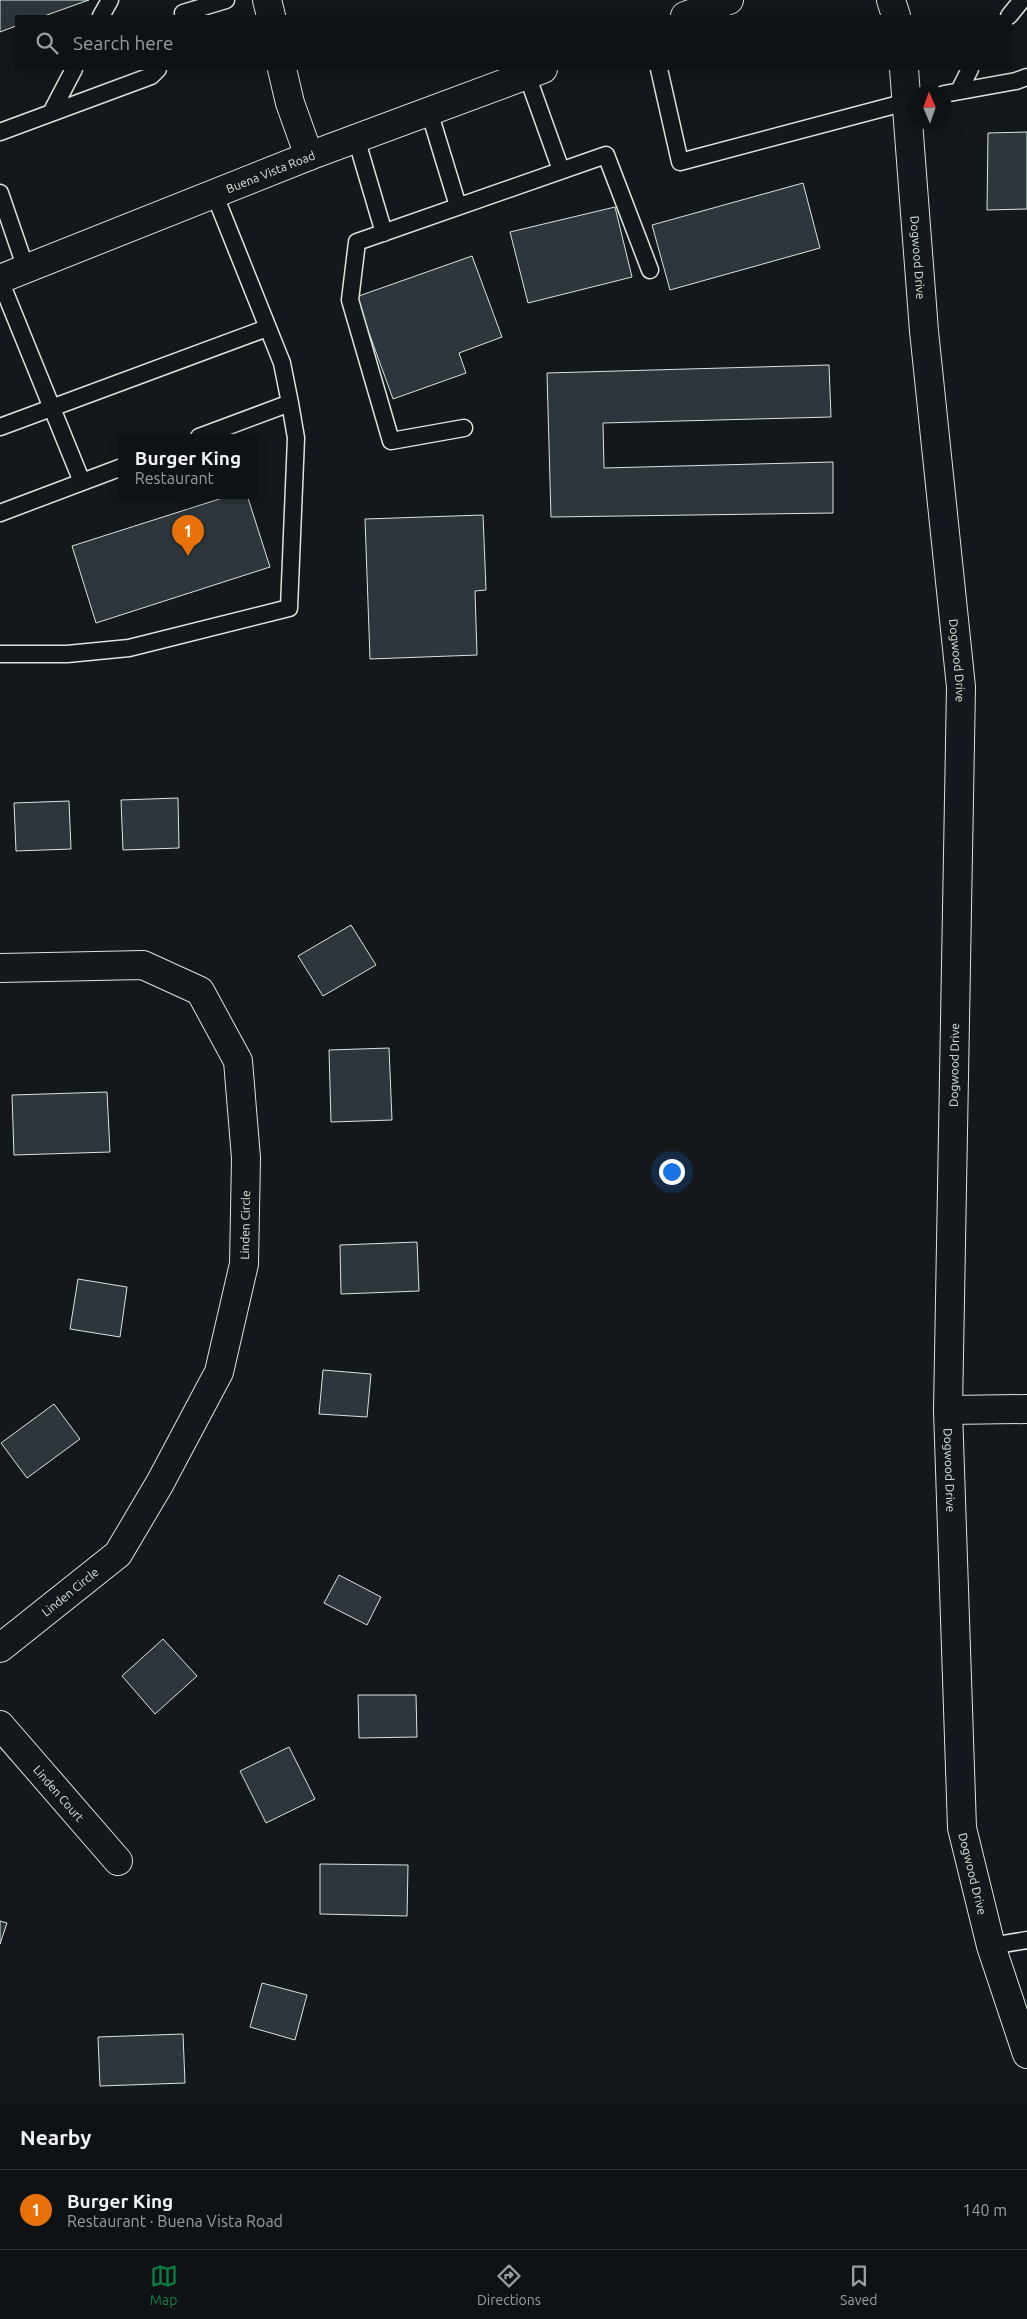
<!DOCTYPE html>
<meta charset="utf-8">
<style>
body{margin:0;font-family:Ubuntu,sans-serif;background:#181b1e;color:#f1f3f6}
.compass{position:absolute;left:907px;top:85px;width:45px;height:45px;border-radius:50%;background:#0f1215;box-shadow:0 5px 20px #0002;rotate:358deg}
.you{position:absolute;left:671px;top:1171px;width:18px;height:18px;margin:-12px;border:4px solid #fff;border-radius:50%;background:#1a73e8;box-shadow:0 0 0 8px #1a73e833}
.badge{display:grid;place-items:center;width:32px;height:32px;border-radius:50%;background:#0b8043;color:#fff;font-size:16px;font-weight:700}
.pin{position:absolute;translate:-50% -41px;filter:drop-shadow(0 1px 2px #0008)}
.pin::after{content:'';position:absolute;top:26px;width:18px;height:15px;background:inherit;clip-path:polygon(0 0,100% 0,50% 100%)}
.popup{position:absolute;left:118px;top:434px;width:140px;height:65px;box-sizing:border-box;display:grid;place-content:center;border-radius:0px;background:#0f1215;filter:drop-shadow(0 1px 4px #0005);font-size:16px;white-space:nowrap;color:#9b9ea0}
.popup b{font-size:19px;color:#f1f3f6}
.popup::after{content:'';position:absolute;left:50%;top:100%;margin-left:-10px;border:10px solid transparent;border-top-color:#0f1215}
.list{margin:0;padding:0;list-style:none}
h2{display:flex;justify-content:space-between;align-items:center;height:65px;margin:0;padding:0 20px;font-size:21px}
h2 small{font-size:16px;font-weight:400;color:#9b9ea0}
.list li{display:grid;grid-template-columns:32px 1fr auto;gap:15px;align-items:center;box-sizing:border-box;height:80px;padding:0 20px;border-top:1px solid #2f3234}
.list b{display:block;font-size:19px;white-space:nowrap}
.list p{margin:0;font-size:16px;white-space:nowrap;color:#9b9ea0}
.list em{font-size:16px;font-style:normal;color:#9b9ea0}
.icon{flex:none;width:28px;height:28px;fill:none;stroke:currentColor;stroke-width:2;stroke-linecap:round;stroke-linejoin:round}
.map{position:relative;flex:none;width:1027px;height:2104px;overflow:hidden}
.search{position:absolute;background:#0f1215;box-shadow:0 5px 20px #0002;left:15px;right:15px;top:15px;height:55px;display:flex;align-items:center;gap:12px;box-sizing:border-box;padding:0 18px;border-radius:0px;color:#9b9ea0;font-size:19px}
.sheet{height:145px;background:#0f1215}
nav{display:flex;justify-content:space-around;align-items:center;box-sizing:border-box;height:70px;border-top:1px solid #2f3234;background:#0f1215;font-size:14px;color:#9b9ea0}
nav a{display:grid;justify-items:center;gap:2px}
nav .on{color:#0b8043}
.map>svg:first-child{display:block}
.building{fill:#2c363c;stroke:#d8e6dc}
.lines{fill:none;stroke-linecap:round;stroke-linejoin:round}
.lane-casing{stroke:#d8e6dc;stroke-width:19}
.street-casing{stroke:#d8e6dc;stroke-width:30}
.secondary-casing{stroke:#d8e6dc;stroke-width:30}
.lane{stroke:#14181c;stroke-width:16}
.street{stroke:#14181c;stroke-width:28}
.secondary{stroke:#14181c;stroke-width:28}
.labels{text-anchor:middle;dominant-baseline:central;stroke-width:4;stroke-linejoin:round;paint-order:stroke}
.street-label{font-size:12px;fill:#d8e6dc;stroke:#14181c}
</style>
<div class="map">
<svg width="1027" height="2104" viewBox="0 0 1027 2104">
<rect width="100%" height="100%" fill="#14181c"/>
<path class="building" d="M0,0H89L44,16H16V26L0,32Z
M1027,132V209L987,210L988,133Z
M803,183L820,248L670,290L652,225Z
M615,207L632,277L528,303L510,232Z
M472,256L502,337L459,353L466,373L393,399L356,297Z
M829,365L831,417L603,423L604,468L833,462V513L551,517L547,373Z
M232,495H247L270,567L96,623L72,546Z
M483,515L486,590L475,591L477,655L370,659L365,519Z
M178,798L179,848L123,850L121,800Z
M69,801L71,849L16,851L14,803Z
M351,925L376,965L323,996L298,956Z
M389,1048L392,1120L331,1122L329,1050Z
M107,1092L110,1152L14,1155L12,1095Z
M417,1242L419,1291L341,1294L340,1245Z
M78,1279L127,1287L120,1337L70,1329Z
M323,1370L371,1374L367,1417L319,1414Z
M54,1404L80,1439L27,1478L1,1443Z
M339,1575L381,1597L367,1625L324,1603Z
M163,1639L197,1676L155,1714L122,1676Z
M358,1695H416L417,1737L359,1738Z
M289,1747L315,1799L266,1823L240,1771Z
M320,1864L408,1865L407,1916L320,1914Z
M0,1921L7,1923L0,1944Z
M262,1983L307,1995L295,2040L250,2027Z
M183,2034L185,2083L100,2086L98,2037Z"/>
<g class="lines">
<defs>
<path id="lane" d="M183,13L226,0
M101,16L110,0
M1009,16L1022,0
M659,69L680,162L914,100
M527,75L561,170
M959,91L970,69
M944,94L1016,81L1027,77
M429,111L458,206
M51,113L74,69
M0,132L151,76L158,69
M356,138L384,233
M0,193L26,269
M0,280L82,482
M0,427L267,328
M464,428L391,441L350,300L357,242L606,155L650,270
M199,437L290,403
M0,513L122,467
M0,654H67L129,648L289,608L296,438L290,403L282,363L214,193
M991,1946L1027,1940"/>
<g id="street">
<path d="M267,0L271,16"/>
<path d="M282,69L290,103L309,156"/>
<path d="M0,968L143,965L200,991L238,1061L246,1158L244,1264L219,1372L160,1483L118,1554L0,1648"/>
<path d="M948,1410L1027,1409"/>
<path id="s1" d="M0,1725L118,1861"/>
</g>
<g id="secondary">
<path d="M891,0L896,16"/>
<path d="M685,16L729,0"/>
<path id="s2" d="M904,69L924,331L961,687L948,1410L962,1828L991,1946L1027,2054"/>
<path id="s3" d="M0,279L309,156L543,69"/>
</g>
</defs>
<use href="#lane" class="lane-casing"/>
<use href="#street" class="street-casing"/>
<use href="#secondary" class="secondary-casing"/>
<use href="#lane" class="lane"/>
<use href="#street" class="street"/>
<use href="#secondary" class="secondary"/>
</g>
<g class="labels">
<g class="street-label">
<text stroke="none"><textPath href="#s3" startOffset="291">Buena Vista Road</textPath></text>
<text stroke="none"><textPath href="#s2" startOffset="189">Dogwood Drive</textPath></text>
<text stroke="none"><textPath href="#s2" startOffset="594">Dogwood Drive</textPath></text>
<text transform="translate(954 1065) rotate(-89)">Dogwood Drive</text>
<text transform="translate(245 1225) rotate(-89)">Linden Circle</text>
<text stroke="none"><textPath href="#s2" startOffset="1404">Dogwood Drive</textPath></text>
<text transform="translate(70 1592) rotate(-39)">Linden Circle</text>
<text stroke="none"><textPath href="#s1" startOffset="90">Linden Court</textPath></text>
<text stroke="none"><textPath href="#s2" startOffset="1809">Dogwood Drive</textPath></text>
</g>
</g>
</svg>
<svg class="compass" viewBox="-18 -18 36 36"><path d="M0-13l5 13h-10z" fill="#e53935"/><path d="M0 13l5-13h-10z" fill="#9b9ea0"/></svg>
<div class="you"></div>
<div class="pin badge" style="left:188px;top:556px;background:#e8710a">1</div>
<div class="popup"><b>Burger King</b>Restaurant</div>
<div class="search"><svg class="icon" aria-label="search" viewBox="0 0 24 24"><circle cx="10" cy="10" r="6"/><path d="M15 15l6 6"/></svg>Search here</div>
</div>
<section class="sheet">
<h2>Nearby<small></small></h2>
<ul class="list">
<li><span class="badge" style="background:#e8710a">1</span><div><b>Burger King</b><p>Restaurant · Buena Vista Road</p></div><em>140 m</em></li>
</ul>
</section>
<nav>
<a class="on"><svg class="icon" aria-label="map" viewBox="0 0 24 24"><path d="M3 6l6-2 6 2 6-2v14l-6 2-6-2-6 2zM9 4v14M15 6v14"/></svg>Map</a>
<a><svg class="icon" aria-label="directions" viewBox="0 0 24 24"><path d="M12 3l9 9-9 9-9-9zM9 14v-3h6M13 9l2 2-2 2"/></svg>Directions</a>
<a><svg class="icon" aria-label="saved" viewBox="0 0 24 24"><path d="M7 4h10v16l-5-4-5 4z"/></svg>Saved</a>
</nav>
